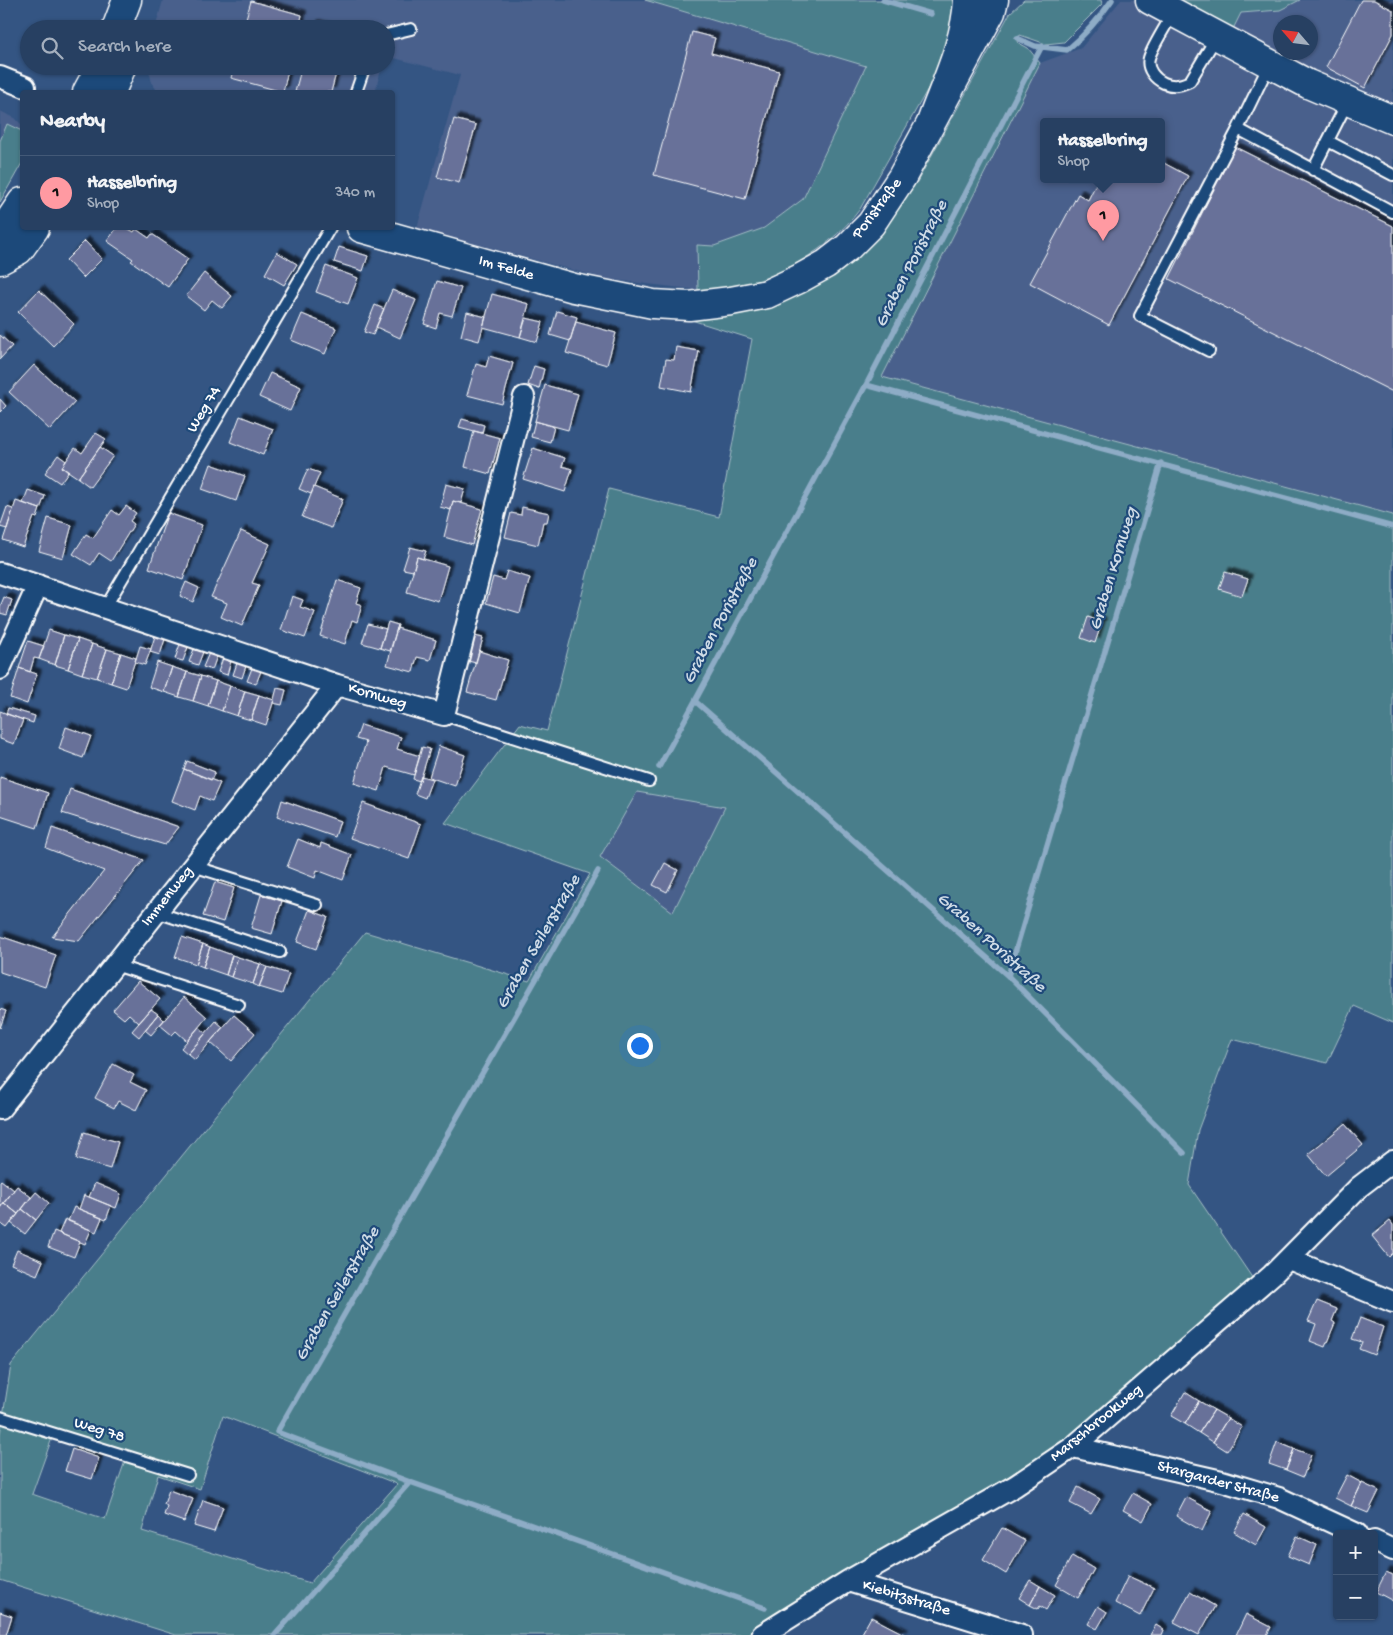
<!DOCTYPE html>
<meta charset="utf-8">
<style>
body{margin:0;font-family:"Gochi Hand",sans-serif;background:#2f4768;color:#f1f3f6}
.controls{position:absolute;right:15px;bottom:15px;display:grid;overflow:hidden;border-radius:5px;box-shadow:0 1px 4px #0004}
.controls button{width:45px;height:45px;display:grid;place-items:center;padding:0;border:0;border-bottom:1px solid #435977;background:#274062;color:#f1f3f6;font:25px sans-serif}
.compass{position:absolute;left:1273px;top:15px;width:45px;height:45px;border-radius:50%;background:#274062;box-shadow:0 1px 4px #0004;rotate:298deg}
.you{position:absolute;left:639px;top:1045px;width:18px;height:18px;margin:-12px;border:4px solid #fff;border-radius:50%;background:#1a73e8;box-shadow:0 0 0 8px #1a73e833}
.badge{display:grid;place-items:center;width:32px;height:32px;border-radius:50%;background:#ff9aa2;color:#111;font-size:16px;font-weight:700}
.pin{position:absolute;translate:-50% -41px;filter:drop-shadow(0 1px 2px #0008)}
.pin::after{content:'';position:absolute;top:26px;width:18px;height:15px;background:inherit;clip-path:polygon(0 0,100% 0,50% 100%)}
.popup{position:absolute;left:1040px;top:118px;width:125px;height:65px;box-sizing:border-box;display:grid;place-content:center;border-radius:5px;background:#274062;filter:drop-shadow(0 1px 4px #0005);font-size:16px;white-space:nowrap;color:#a4afbe}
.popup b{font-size:19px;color:#f1f3f6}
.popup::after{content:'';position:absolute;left:50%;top:100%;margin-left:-10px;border:10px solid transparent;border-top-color:#274062}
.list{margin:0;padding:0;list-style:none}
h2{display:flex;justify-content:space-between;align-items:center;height:65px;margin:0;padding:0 20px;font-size:21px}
h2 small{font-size:16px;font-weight:400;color:#a4afbe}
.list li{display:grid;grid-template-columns:32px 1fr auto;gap:15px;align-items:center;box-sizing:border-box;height:75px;padding:0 20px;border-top:1px solid #435977}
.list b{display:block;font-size:19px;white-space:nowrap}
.list p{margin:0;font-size:16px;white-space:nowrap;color:#a4afbe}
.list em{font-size:16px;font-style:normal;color:#a4afbe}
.icon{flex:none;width:28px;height:28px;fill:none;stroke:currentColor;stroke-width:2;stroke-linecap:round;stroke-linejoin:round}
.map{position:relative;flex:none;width:1393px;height:1635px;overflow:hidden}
.search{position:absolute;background:#274062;box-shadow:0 1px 4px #0004;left:20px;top:20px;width:375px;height:55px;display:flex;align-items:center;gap:12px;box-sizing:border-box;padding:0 18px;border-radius:28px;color:#a4afbe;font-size:19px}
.panel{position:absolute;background:#274062;box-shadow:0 1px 4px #0004;left:20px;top:90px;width:375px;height:140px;border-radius:5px}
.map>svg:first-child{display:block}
.built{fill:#48608c;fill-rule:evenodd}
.green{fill:#4a7e8b;stroke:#a4bec5;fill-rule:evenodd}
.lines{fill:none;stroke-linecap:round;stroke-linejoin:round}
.stream{stroke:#8eacc6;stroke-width:5.5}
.building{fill:#687199;stroke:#fff;filter:url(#shadow)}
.lane-casing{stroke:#fff;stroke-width:14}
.street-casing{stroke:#fff;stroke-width:24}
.secondary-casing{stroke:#fff;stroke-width:31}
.highway-casing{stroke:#fff;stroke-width:31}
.lane{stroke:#1f4a7a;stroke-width:10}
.street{stroke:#1f4a7a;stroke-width:20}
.secondary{stroke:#1f4a7a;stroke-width:28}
.highway{stroke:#1f4a7a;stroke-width:28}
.labels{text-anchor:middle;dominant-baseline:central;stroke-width:4.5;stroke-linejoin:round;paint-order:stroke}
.street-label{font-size:16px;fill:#fff;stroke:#1f4a7a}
.water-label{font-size:18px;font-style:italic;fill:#d0dce7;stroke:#1f4a7a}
</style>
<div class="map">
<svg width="1393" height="1635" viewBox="0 0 1393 1635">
<defs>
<filter id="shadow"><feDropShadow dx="4.5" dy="-4.5" stdDeviation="1" flood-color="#0009"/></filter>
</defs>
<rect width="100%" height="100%" fill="#345583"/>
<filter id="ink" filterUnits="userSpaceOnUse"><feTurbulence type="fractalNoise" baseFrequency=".02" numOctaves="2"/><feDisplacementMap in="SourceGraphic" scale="10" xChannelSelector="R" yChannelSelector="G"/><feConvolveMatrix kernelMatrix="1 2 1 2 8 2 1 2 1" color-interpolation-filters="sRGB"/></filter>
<g filter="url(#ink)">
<path class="built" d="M163,0H645L867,66L804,199L764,228L714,246L697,245L698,290L606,279L417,228L460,75L386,56V29H155Z
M1121,0H1181L1233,29L1241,13L1280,10L1300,0H1393V515L881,377L1040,63L1081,48ZM1280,22H1310V52H1280ZM1044,122H1162V180H1044Z
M148,66H382L375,92H158L152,83Z
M0,111L15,118L22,125V163L0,202Z
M637,792L726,807L673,912L600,857Z"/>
<path class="green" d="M645,0H957L949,42L934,78L860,209C826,255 756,293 698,290L697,245L714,246L764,228L803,199L866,66Z
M1024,0H1101L1102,4L1064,42L1046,44L1020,35L1017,42L1028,48L1040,63L882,377L1393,515V1023L1354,1006L1327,1063L1232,1039L1198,1130L1189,1185L1253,1279L1078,1431L1006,1478L770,1617L747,1635H176L0,1580V1435L11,1365L365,932L529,981L590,874L445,823L520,724L547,731L609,489L719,517L752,339L688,319L882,230L917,182L1010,13ZM637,792L725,807L673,912L600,857ZM223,1416L397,1484L310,1583L142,1531L158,1475L200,1489ZM52,1438L125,1461L105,1519L32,1494Z
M1181,0H1300L1280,10L1241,13L1233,29Z
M7,124L22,131V163L0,202V141Z"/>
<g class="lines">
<path class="stream" d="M883,0L931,14
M1017,38L1035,46L1067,50C1085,35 1099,19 1112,0
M1042,46L866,385L695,701L1008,976L1184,1153
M866,385L1393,527
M659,767L695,701
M1008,976L1161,463
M410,1482L765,1608
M275,1635L410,1482L277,1432L598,871"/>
</g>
<path class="building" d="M1361,0H1374L1393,10V34L1365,88L1326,67Z
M251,1L302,15L299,29H243Z
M314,24L332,29H313Z
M692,32L715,38L711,53L779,71L745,199L654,175Z
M234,66H289L283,92L231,78Z
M302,66H338L331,92H295Z
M454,119L476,125L459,183L437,177Z
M1235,147L1393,226V392L1169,279Z
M1162,162L1188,176L1109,325L1030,283L1078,194L1088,200L1098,180H1162Z
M117,228H127L134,232L136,229L149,238L152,234L188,259L168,287L131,261L133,259L107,241Z
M85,241L102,259L83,278L66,260Z
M339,247L368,256L363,271L334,262Z
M277,252L297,264L284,285L265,274Z
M326,266L358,278L348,304L316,292Z
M204,273L232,296L222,308L212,300L204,310L186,296Z
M437,281L461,288L452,316L440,313L436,328L424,324Z
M39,290L74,324L53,346L18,312Z
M392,290L416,300L400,338L376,327Z
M492,294L529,304L520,337L483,327Z
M375,305L384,309L373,335L364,332Z
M557,311L577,317L570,341L550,335Z
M467,312L486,317L479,341L461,336Z
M302,314L336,328L325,354L291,340Z
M526,318L543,322L537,342L520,337Z
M576,322L616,333L607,365L566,353Z
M0,335L12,346L0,359Z
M676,347L699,351L691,392L661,386L666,359L674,360Z
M489,356L513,363L502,404L467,395L476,364L486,367Z
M34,365L75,402L50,430L9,392Z
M534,366L544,369L539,389L528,385Z
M270,373L301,387L290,411L259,397Z
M545,385L578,394L568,430L535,421Z
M0,399L6,406L0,412Z
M240,416L273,429L263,455L230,442Z
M462,419L484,425L482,433L459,427Z
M535,421L554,427L550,442L531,437Z
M474,431L500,438L490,474L465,467Z
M96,433L106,439L78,478L62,467L75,448L82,453Z
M100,447L113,456L90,487L78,478Z
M533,448L565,458L562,466L572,469L565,492L523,479Z
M58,455L66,461L62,467L68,472L60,483L45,473Z
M211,464L245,476L236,501L202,489Z
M308,469L320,473L311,494L299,489Z
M446,484L465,489L461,503L453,501L451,510L440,507Z
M314,487L343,499L331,528L302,517Z
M28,490L45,496L40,509L23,503Z
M16,501L40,509L37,518L34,517L23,547L3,540Z
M453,501L482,509L472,545L444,537Z
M126,506L136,513L130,521L134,524L111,561L99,553L91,565L73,554L86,534L93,538L112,510L119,515Z
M7,507L13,509L7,529L0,527Z
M522,507L549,513L547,522H543L538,545L505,537L511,513L521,515Z
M168,513L202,525L183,580L149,568Z
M48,518L72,525L63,558L39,551Z
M241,531L270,544L252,583L259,585L242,626L221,617L227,603L211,597Z
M410,547L426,551L423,559L417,557L413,571L403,569Z
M417,557L448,566L438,601L407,592Z
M507,571L530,578L520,613L486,603L493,577L504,580Z
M1225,572L1248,579L1242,596L1219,589Z
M337,580L361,588L356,603L362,605L357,622L352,620L345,644L320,636Z
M186,582L199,588L193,602L180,596Z
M292,596L303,600L300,607L315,612L305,638L281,630Z
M4,597L12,600L7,615L0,613V607Z
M1088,617L1102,622L1095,643L1081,638Z
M388,622L398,625L390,651L380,648Z
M368,624L386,629L380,648L362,643Z
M397,628L436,640L430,660L417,657L413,672L387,665Z
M49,630L64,635L55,665L39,659Z
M64,635L78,639L68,669L55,665Z
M471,635L483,638L476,663L464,660Z
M155,636L165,639L160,655L150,652Z
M78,639L92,644L82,674L68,669Z
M28,641L44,646L39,659L34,658L30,672L19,668Z
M92,644L107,649L97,678L82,674Z
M180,644L188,647L183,661L175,659Z
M140,646L151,649L145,665L135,662Z
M107,649L121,653L111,683L97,678Z
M194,649L203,652L198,665L189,662Z
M479,651L508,660L496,700L467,692Z
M121,653L136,658L126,688L111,683Z
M209,653L217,656L212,670L203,667Z
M223,658L231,661L227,675L218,672Z
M157,662L172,667L164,692L149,687Z
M237,663L246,666L242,678L233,675Z
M172,667L187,672L179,697L164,692Z
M19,668L37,674L27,704L10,698Z
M252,668L261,671L256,684L247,681Z
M187,672L201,676L193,701L179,697Z
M201,676L216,681L208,706L193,701Z
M216,681L230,686L222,711L208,706Z
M230,686L245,691L237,716L222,711Z
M277,688L286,690L282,705L273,703Z
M245,691L259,695L251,720L237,716Z
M259,695L274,700L266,725L251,720Z
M8,708L35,716L33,723L6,714Z
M0,711L23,720L14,744L0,739Z
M361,725L401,737L397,749L420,756L414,775L386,767L379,791L354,783L366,742L356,739Z
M66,727L91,736L83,758L59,749Z
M439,746L465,755L455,786L429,777Z
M422,747L430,749L420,781L413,779Z
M187,761L215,772L211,780L184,769Z
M184,769L220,783L212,801L200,796L195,810L172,801Z
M421,776L432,779L425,798L415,794Z
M0,777L48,793L37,828L0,816Z
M70,789L179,827L165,845L62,813Z
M282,800L340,821L335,837L277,817Z
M363,803L421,824L409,859L350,838Z
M52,828L144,860L79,941L52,937L104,871L46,848Z
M298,839L320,848L321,843L352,855L343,880L317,870L315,878L287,867Z
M665,863L678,870L667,892L653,885Z
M215,882L234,888L223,922L203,916Z
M261,895L282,901L272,934L251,928Z
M309,910L328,917L316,949L297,942Z
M0,936L56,955L45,987L0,972Z
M182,937L203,944L196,964L175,957Z
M203,944L210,947L203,967L196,964Z
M210,947L232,955L226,975L203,967Z
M232,955L238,957L231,977L226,975Z
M238,957L260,964L253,984L231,977Z
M260,964L267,967L259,987L253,984Z
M267,967L289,974L282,994L259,987Z
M138,981L160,999L139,1023L129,1014L124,1019L113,1010Z
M184,997L207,1017L187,1041L176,1031L172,1035L160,1025Z
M0,1009L6,1011L0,1028Z
M151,1009L158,1014L139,1037L132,1031Z
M158,1014L164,1020L151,1035L145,1030Z
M234,1015L255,1033L231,1061L210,1042Z
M216,1021L223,1027L195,1060L188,1054Z
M199,1027L206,1033L188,1054L181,1048Z
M113,1064L134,1075L130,1082L146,1090L136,1110L118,1101L114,1108L95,1098Z
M1345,1124L1363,1145L1326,1176L1308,1154Z
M84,1132L118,1142L110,1169L76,1159Z
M1,1180L14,1190L0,1207V1181Z
M95,1183L121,1194L116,1208L89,1197Z
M17,1186L31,1197L18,1214L4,1203Z
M36,1192L49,1203L36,1220L22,1209Z
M84,1195L111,1206L106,1220L79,1209Z
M4,1203L18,1214L7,1228L0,1223V1208Z
M74,1207L102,1218L96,1232L68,1221Z
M22,1209L36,1220L25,1234L11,1223Z
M65,1219L91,1230L85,1244L59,1233Z
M1390,1221L1393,1225V1253L1389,1257L1372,1236Z
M54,1231L80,1242L74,1257L48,1247Z
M17,1250L43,1261L37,1275L11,1264Z
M1317,1301L1337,1309L1332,1321L1335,1323L1325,1347L1310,1341L1316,1324L1308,1321Z
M1360,1318L1383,1327L1374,1355L1359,1349L1362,1342L1352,1339Z
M1185,1392L1199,1401L1185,1424L1171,1416Z
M1199,1401L1214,1410L1199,1433L1185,1424Z
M1214,1410L1228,1418L1213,1442L1199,1433Z
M1228,1418L1242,1427L1227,1451L1213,1442Z
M1277,1442L1294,1449L1286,1470L1269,1464Z
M72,1449L99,1458L92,1479L65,1471Z
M1294,1449L1311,1455L1303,1477L1286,1470Z
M1347,1475L1362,1483L1351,1506L1335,1498Z
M1362,1483L1379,1491L1368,1513L1351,1506Z
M1078,1487L1100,1499L1091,1514L1070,1503Z
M169,1490L193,1499L184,1522L164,1515L167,1506L164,1504Z
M1133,1493L1152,1504L1143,1521L1123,1510Z
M1186,1497L1212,1511L1202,1531L1176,1516Z
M203,1500L223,1507L214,1532L194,1526Z
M1244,1514L1266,1527L1256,1545L1234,1532Z
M1002,1528L1025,1541L1006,1574L983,1560Z
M1297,1536L1317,1545L1309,1565L1288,1556Z
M1072,1556L1094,1569L1078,1598L1056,1585Z
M1386,1572L1393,1575V1601L1376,1592Z
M1128,1576L1154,1588L1140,1616L1115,1603Z
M1030,1580L1040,1586L1030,1605L1019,1598Z
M1040,1586L1055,1595L1046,1610L1040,1606L1038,1609L1030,1605Z
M1190,1592L1215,1606L1199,1635L1174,1622Z
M1098,1606L1107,1612L1097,1629L1088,1624Z
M0,1612L12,1616L6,1635H0Z
M1246,1614L1271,1627L1267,1635H1236Z
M871,1617L904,1634L903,1635H861Z
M1156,1625L1164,1630L1162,1635H1150Z"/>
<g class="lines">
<defs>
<path id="lane" d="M1173,13C1167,24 1152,47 1149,58C1146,69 1155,79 1164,83C1173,87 1182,85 1190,81L1217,36
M386,35L411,29
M356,92L365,66
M1238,129L1269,65
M1328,141L1393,175
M1313,170L1347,103
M1209,351L1140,316L1238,129L1393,212
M105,608L330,228
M444,715L649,781
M193,866L317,905
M156,912L280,952
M115,965L239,1005
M0,1417L188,1475"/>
<path id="street" d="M0,77L25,87
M0,573L337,685L444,715L524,397
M0,669L38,585
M0,1109L337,685
M1289,1259L1393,1302
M1073,1447L1222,1481L1279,1498L1357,1534
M1374,1541L1393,1550
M848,1581L1022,1635
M762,1635L848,1581L1015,1486L1073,1447L1272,1275L1359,1187L1393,1161"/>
<path id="secondary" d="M1150,0L1308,84L1393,120
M116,29L127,0
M87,92L101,66
M111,92L122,66
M361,228L574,288L653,304L689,306L731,301L767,294L799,279L826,264L848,247L871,224L902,177L991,12L994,0
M0,243L2,232L22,202
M0,260L19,250L35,228"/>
<path id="highway" d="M932,120C946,82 966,41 968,0"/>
</defs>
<use href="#lane" class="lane-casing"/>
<use href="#street" class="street-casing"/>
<use href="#secondary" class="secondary-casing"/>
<use href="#highway" class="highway-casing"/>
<use href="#lane" class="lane"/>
<use href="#street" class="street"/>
<use href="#secondary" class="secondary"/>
<use href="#highway" class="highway"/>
</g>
</g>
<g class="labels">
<g class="street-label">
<text transform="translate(878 209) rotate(-53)">Poristraße</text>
<text transform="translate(506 269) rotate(16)">Im Felde</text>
<text transform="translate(205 410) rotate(-59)">Weg 74</text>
<text transform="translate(377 697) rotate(16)">Kornweg</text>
<text transform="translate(168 897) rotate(-51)">Immenweg</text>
<text transform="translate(1097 1424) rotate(-39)">Marschbrookweg</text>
<text transform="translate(99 1431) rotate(17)">Weg 78</text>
<text transform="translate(1218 1483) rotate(15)">Stargarder Straße</text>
<text transform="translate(906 1599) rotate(17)">Kiebitzstraße</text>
</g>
<g class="water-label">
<text transform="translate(912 264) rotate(-63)">Graben Poristraße</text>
<text transform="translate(1114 569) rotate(-73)">Graben Kornweg</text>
<text transform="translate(721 621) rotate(-62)">Graben Poristraße</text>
<text transform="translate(539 942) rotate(-60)">Graben Seilerstraße</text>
<text transform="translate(991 943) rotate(42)">Graben Poristraße</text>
<text transform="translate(338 1294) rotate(-60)">Graben Seilerstraße</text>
</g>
</g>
</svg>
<div class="controls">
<button>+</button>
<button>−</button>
</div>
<svg class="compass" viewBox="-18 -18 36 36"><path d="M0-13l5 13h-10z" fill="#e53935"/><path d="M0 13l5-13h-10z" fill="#a4afbe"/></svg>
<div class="you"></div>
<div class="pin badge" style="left:1103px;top:241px">1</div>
<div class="popup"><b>Hasselbring</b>Shop</div>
<div class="search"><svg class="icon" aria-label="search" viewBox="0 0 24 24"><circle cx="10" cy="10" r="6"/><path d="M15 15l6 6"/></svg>Search here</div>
<section class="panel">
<h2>Nearby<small></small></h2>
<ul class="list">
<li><span class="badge">1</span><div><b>Hasselbring</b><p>Shop</p></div><em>340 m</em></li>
</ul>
</section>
</div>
